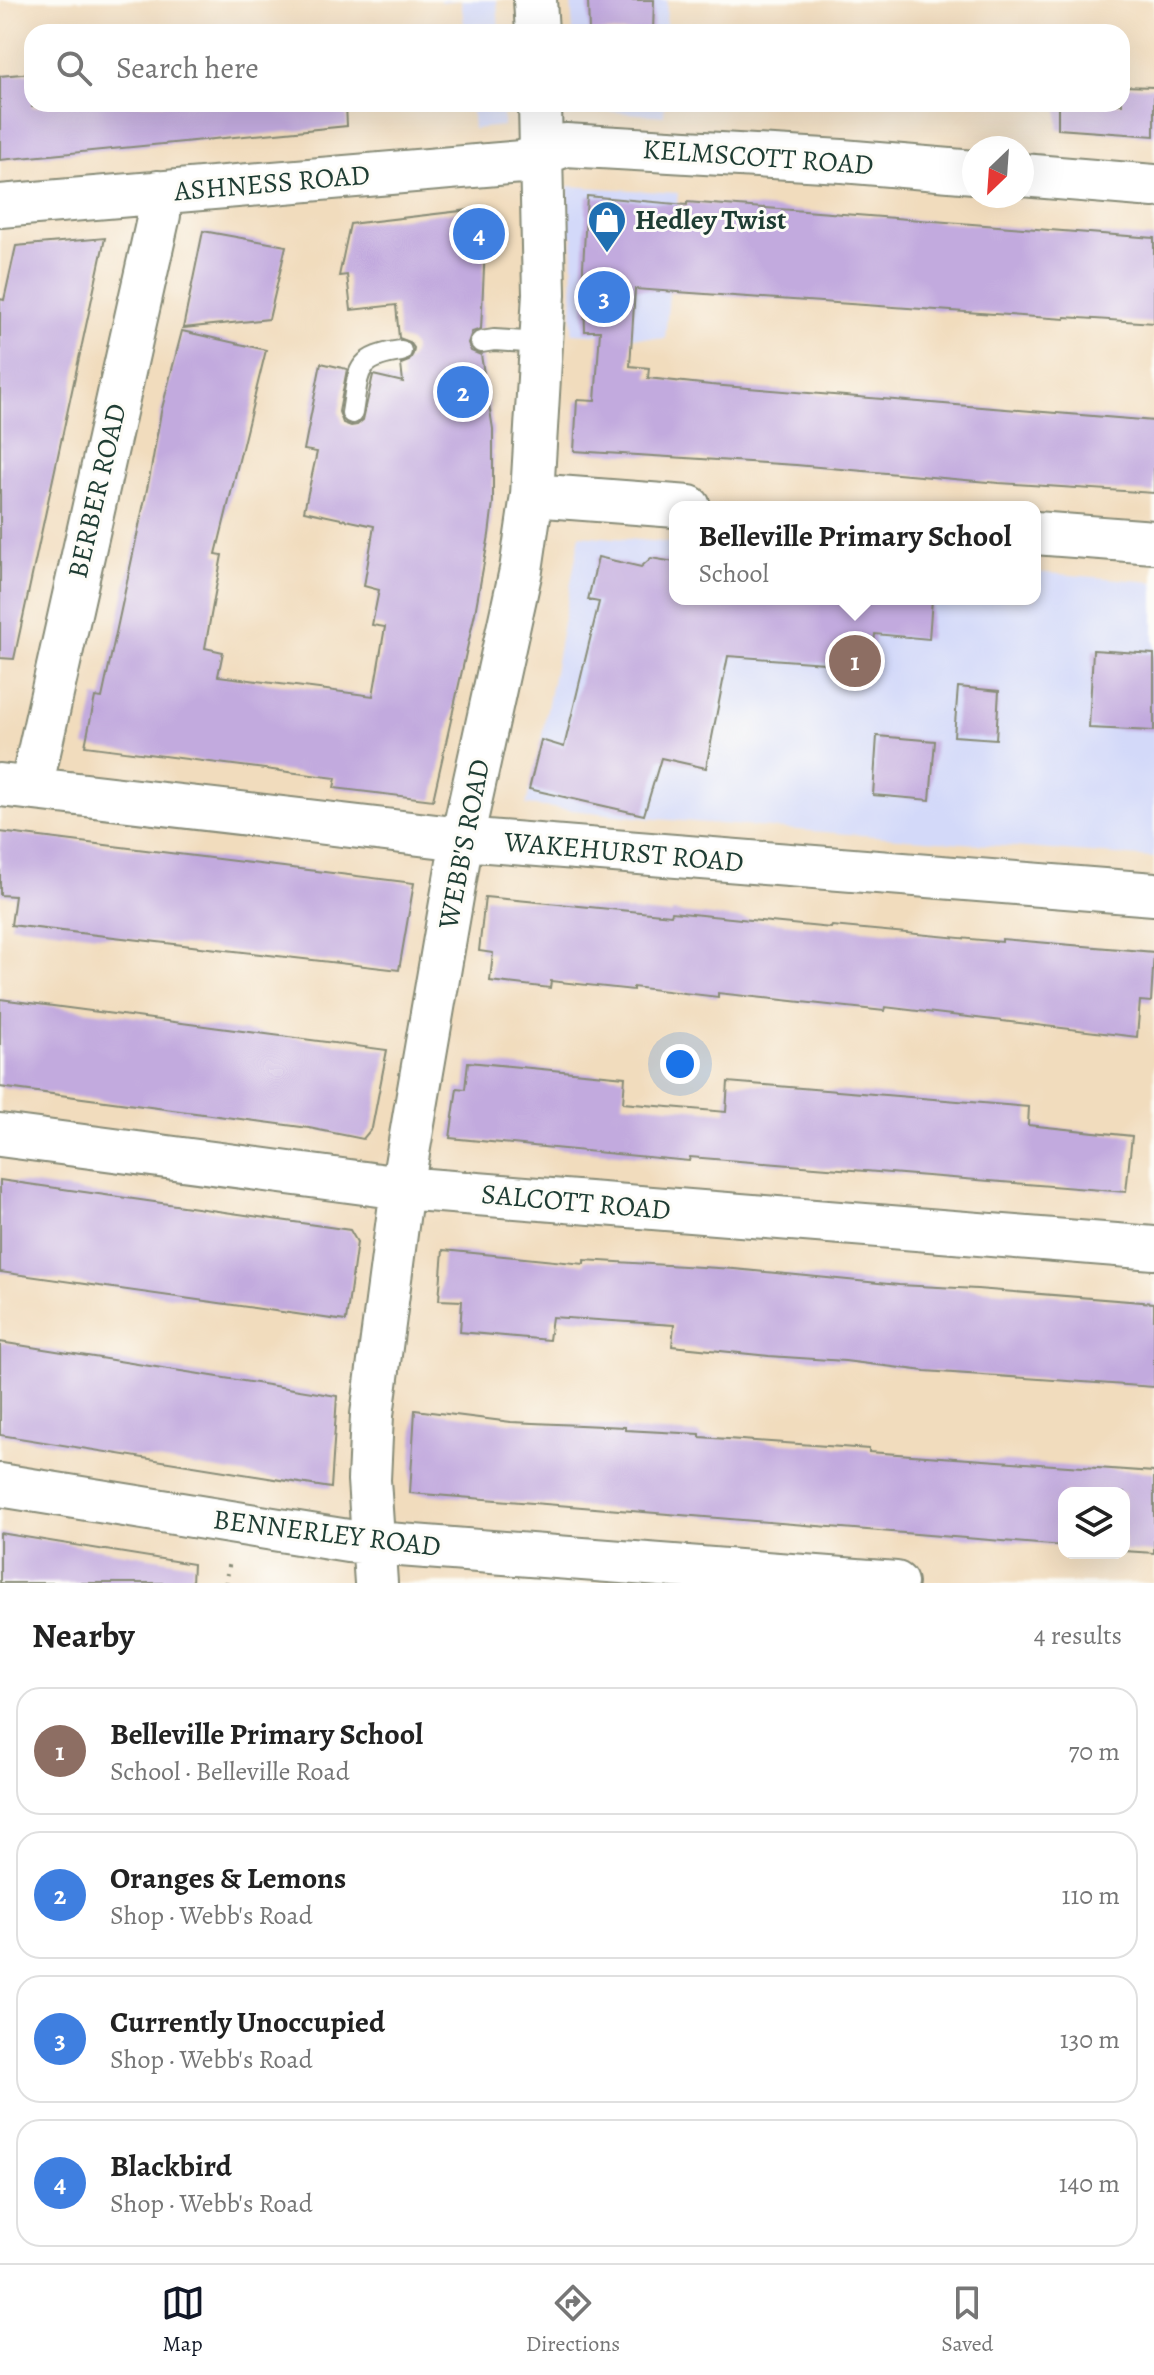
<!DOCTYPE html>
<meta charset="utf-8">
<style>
body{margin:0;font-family:Alegreya,serif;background:#f6f6f6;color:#222}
.controls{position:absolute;right:24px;bottom:24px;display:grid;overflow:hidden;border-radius:16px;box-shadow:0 8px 32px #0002}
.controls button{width:72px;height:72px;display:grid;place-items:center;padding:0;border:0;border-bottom:2px solid #e0e0e0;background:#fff;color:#222;font:40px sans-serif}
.compass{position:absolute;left:962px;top:136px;width:72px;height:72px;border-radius:50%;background:#fff;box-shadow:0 8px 32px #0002;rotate:205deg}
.you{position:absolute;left:680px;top:1064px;width:28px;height:28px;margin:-20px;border:6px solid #fff;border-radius:50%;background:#1a73e8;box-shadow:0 0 0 12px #1a73e833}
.badge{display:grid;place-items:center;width:52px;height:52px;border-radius:50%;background:#111827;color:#fff;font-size:26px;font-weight:700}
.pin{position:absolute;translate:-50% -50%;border:4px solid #fff;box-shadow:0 2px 8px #0006}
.popup{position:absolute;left:669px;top:501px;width:372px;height:104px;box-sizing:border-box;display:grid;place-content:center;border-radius:16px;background:#fff;filter:drop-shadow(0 2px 6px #0005);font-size:26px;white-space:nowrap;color:#767676}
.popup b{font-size:30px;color:#222}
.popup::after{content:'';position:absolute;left:50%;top:100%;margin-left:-16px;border:16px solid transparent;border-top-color:#fff}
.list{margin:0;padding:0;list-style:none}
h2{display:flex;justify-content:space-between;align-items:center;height:104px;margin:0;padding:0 32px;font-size:34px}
h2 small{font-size:26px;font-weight:400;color:#767676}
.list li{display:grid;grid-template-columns:52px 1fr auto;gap:24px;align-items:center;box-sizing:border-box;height:128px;margin:0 16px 16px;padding:0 16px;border:2px solid #e0e0e0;border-radius:24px}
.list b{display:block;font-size:30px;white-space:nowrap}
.list p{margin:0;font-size:26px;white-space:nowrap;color:#767676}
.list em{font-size:26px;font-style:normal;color:#767676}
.icon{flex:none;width:44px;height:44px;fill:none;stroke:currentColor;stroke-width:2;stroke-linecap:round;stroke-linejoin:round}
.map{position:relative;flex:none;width:1154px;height:1583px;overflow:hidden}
.search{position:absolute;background:#fff;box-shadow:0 8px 32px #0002;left:24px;right:24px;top:24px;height:88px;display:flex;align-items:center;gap:20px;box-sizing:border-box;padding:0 28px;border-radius:24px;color:#767676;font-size:30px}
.sheet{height:680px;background:#fff}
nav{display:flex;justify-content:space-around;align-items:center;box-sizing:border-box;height:112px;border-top:2px solid #e0e0e0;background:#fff;font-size:22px;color:#767676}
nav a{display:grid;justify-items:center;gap:4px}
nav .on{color:#111827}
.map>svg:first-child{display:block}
.built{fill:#d3d9f9}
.building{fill:#c2aade}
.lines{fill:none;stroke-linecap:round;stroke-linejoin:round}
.lane-casing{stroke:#888c78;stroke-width:24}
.street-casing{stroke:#888c78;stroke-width:46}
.path{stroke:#888c78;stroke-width:5;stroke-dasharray:2 6;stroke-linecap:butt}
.lane{stroke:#fff;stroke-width:20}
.street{stroke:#fff;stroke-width:42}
.labels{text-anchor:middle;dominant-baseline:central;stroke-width:6;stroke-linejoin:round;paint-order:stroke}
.street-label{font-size:28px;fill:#1f3d34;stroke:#fdfcf7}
.poi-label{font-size:28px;font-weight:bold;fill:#1f3d34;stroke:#fdfcf7;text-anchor:start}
</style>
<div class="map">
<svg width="1154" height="1583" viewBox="0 0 1154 1583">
<rect width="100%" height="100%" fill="#fdfcf7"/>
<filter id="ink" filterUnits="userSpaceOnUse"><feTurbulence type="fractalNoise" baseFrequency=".0125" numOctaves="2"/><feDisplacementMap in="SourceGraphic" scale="16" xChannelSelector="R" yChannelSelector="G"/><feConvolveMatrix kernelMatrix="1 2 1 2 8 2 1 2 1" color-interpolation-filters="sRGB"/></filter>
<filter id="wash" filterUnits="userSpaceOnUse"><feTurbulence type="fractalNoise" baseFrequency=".006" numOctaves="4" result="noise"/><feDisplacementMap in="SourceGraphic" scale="32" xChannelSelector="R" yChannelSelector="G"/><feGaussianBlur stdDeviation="1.8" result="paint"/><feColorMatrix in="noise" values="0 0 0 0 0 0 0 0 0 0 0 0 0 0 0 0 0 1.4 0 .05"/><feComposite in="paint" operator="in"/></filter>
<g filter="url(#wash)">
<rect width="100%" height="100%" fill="#f1dcbd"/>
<path class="built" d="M440,0H497L499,32H465L461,0L440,2Z
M571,0H667L666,32H573Z
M471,104H503V126L473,129Z
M578,104H664V116L579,109Z
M568,186L678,193L665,339L572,333L573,236L568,235Z
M580,535L675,543V599H1035V572L1154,582V858L644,818L526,805L541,740Z"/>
<g id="blocks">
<path class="building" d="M588,0H654L653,32H589Z
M32,73V107L63,104H346L347,126L0,160V76Z
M1122,86L1154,87V136L1058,129V104H1122Z
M587,196L687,205V202L1154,238V323L1065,317V319L635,289L630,366L649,368L648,378L711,385L1154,421V493L999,483L796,465L574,451L577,400L595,401L600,331H585L583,267Z
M487,208L481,329L472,332L468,343L471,351L481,355L493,429V502L489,535L475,613L433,800L334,788L336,778L85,746L95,697L102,698L150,475L161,412L182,331L266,350L216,554L222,555L205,648L223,652L218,676L373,696L385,627L372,625L379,590L364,586L374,526L304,511L317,452L304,450L321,363L347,369L339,412L343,423L351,426L357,425L363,420L373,375L403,382L401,364L409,361L413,354L414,348L410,342L399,338L396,305L351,310L347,275L339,276L350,224Z
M203,231L286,246L269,319L183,328Z
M105,238L14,659L0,658V299L4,300L16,246Z
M598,557L641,567L651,558L675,562V599H932L929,639L875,634L871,671L837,670L838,664L728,656L706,768L661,758L644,815L529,789L541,740L564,747L599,602L588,600Z
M1093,650L1154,654V731L1089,728Z
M958,687L999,691L996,739L954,736Z
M877,736L935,741L930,800L873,795Z
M0,832L414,883L399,970L11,925L15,896L0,895Z
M485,897L671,915L672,912L831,928L832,926L1002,942V939L1154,952L1151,1002L1140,1001L1137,1037L885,1007L884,1011L718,993V997L633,987V990L551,981L550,988L490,981L493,953L479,951Z
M0,999L387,1050L372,1128L363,1139L309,1128L0,1087Z
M468,1062L625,1077L623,1103L726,1112L728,1082L1029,1107L1028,1125L1132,1136L1126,1192L690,1157L689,1161L450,1138L457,1088L465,1089Z
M0,1180L350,1230L357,1242L346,1321L0,1272Z
M443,1250L584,1264V1260L734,1269L899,1285L977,1289L1154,1303V1387L925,1371L845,1361L769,1356L672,1346L674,1325L552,1317L549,1340L460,1332L462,1301L439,1300Z
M0,1342L337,1396L331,1488L0,1435Z
M415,1410L511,1422L625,1427V1430L700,1434V1437L869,1449V1452L1154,1472V1553L1124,1551V1493H1064V1546L410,1493Z
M0,1533L193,1564L192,1583H0Z"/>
</g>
</g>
<g filter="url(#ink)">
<use href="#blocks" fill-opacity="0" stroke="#888c78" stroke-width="2"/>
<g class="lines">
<defs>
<path id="lane" d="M481,342L494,340L540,343
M352,413C359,371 354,358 401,351"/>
<path id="street" d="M535,0L537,32
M1022,175L1154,186
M0,206L522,162L566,145L842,161L974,172
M532,495L689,507
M1035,533L1154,542
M0,785L462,839L1154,894
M31,788L159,215L158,192
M0,1135L402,1188L1154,1248
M0,1485L348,1541L896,1583
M376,1583L369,1480L372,1415L402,1188L462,839L521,570L532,495L544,294L540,104"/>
</defs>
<use href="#lane" class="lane-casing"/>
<use href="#street" class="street-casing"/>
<path class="path" d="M226,1583L229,1563"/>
<use href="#lane" class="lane"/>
<use href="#street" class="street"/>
</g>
</g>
<defs>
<symbol id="shop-pin" viewBox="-11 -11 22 30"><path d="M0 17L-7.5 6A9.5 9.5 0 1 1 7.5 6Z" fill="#1f6fb2" stroke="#fdfcf7"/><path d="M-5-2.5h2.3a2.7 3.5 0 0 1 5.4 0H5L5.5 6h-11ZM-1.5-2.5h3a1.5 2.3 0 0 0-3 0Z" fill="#fff"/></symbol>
</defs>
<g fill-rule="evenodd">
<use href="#shop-pin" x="585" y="198" width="44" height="60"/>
</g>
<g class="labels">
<g class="street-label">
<text transform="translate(758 157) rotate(4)">KELMSCOTT ROAD</text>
<text transform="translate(272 183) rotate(-5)">ASHNESS ROAD</text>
<text transform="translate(97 491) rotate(-77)">BERBER ROAD</text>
<text transform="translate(464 844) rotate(-79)">WEBB'S ROAD</text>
<text transform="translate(624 852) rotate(5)">WAKEHURST ROAD</text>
<text transform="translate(576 1202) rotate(5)">SALCOTT ROAD</text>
<text transform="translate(327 1533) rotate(7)">BENNERLEY ROAD</text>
</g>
<g class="poi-label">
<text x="635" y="220">Hedley Twist</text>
</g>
</g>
</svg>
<div class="controls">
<button><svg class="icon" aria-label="layers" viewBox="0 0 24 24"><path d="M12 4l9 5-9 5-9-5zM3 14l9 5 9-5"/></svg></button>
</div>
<svg class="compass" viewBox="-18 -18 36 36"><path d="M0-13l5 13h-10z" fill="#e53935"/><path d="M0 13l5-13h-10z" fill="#767676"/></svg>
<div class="you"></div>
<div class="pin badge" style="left:855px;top:661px;background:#8d6e63">1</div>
<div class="popup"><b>Belleville Primary School</b>School</div>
<div class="pin badge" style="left:463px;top:392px;background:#3f7fe0">2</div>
<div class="pin badge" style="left:604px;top:297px;background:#3f7fe0">3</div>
<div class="pin badge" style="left:479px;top:234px;background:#3f7fe0">4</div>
<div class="search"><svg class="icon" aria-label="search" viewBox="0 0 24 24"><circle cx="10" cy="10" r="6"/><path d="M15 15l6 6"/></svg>Search here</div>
</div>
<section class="sheet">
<h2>Nearby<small>4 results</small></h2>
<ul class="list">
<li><span class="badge" style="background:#8d6e63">1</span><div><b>Belleville Primary School</b><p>School · Belleville Road</p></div><em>70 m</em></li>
<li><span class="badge" style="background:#3f7fe0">2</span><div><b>Oranges &amp; Lemons</b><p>Shop · Webb's Road</p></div><em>110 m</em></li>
<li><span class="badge" style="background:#3f7fe0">3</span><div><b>Currently Unoccupied</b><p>Shop · Webb's Road</p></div><em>130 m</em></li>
<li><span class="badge" style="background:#3f7fe0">4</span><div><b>Blackbird</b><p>Shop · Webb's Road</p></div><em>140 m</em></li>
</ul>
</section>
<nav>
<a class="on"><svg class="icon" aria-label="map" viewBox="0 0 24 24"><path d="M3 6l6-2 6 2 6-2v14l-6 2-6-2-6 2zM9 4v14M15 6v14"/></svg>Map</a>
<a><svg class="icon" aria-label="directions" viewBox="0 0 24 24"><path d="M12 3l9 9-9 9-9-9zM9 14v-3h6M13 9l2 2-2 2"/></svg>Directions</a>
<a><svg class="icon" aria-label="saved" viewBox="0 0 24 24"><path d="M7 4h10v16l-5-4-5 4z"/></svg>Saved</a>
</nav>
